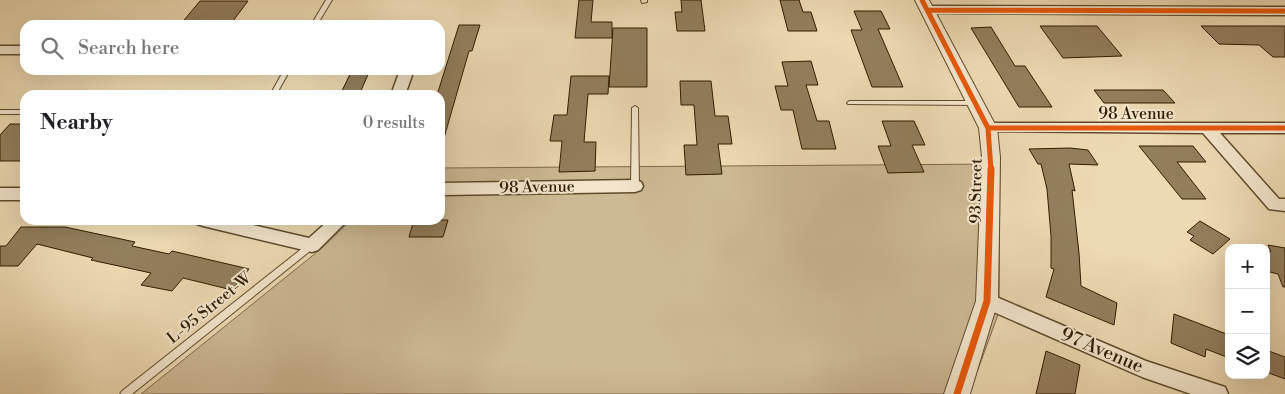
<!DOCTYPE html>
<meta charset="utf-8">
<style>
body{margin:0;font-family:"Libre Bodoni",serif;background:#f2f2f2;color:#202124}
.controls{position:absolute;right:15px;bottom:15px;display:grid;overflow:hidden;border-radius:10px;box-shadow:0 5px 20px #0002}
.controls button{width:45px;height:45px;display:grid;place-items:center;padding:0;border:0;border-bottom:1px solid #e0e0e0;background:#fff;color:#202124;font:25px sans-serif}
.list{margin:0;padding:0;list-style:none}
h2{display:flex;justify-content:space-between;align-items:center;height:65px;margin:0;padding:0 20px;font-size:21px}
h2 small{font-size:16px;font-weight:400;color:#757577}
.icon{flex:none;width:28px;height:28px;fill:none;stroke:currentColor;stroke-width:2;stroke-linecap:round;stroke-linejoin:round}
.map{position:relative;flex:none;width:1285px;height:394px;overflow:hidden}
.search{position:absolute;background:#fff;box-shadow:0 5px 20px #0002;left:20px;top:20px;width:425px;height:55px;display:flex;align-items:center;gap:12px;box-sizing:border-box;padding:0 18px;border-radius:15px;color:#757577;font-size:19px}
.panel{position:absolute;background:#fff;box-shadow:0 5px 20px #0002;left:20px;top:90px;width:425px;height:135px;border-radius:15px}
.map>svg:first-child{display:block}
.green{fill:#cdb994;stroke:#7f6a4a}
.building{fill:#937e5d;stroke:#311c00}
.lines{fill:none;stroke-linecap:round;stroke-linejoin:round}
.service-casing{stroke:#604b2c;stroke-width:2}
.minor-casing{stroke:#604b2c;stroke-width:3}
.tertiary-casing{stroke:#604b2c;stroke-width:2}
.service{fill:#f3e6cd;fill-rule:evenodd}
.minor{fill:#f3e6cd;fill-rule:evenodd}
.tertiary{fill:#f3e6cd;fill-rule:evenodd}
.cycleway-far1-casing{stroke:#f3e6cd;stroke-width:8}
.cycleway-casing{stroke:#f3e6cd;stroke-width:10}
.cycleway-far1{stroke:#e8590c;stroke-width:5}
.cycleway{stroke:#e8590c;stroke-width:7}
.labels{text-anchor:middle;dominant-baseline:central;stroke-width:4;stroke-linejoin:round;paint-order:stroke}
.street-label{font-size:16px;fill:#311c00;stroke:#f3e6cd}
.near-street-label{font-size:19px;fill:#311c00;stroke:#f3e6cd}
</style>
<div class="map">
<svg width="1285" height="394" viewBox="0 0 1285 394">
<rect width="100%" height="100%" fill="#edd9b2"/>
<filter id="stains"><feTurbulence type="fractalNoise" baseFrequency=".004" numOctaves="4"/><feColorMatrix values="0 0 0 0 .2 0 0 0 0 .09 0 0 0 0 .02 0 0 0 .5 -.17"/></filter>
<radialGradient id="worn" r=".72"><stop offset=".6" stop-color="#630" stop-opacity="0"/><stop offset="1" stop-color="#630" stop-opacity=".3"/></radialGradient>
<path class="green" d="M1000,164L999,312L969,394H141L322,248L351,220H440V168Z"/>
<path class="building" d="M579,0H593L591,22H612V38H575Z
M681,0H701L705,31H677L675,12H682Z
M780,0H799L803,12H811L817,31H788Z
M200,1H248L230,25H180Z
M854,11H881L890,29H878L903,87H872L851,30H862Z
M459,25H480L472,51H469L444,138L440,137V95H437Z
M1040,26H1097L1122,56L1063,58Z
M1201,26H1285V57H1273L1259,45L1219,44Z
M991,27L1015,66H1025L1052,107H1019L971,28Z
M613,28H647V87H609Z
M811,61L818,85H806L817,121H829L836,149H802L793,110H781L775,86H788L782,62Z
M352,70H370L359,95H340Z
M571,76H609L608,94H588L584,142H596L595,171L559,172L562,141H550L554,115H567Z
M680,81H711L715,116H728L732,144H718L722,174L686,175L684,145H697L694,105H681Z
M1094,90H1163L1175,103H1104Z
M882,121H914L925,145H912L924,172L888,173L878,146H891Z
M10,124H25V161H0V135Z
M1139,146H1193L1206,162H1177L1206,199H1182Z
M1070,148L1088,150L1098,165L1069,164L1075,191L1072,190L1079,253L1081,286L1117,303L1114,325L1046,297L1054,269L1051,268V236L1047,189L1041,164H1038L1029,149Z
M414,220H448L443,237H409Z
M1200,221L1230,239L1213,254L1190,240L1194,236L1187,232Z
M21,227H65L135,242L132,246L169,254L172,251L249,269L232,290L183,278L172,291L141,285L151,273L91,260L93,258L37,244L18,266H0V246H6Z
M1268,245L1285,248V287H1283L1278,274L1266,271V251L1271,252Z
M1174,314L1229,335V358L1206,349L1205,357L1171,343Z
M1266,350L1285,357V379L1266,372Z
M1046,351L1080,365L1075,394H1036Z"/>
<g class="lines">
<defs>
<path id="service" d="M326,0H332L317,25H311Z
M641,0H647V2L642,3Z
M284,70H290L276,95H270Z
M850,101H975L978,103L975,105L848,104L847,103L848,102Z
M635,106L638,108L639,186L635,189L631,186L632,108Z
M0,110H25V114H0Z
M312,242L315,243L316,245L315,247L132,394H120L122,391L309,243Z"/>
<path id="minor" d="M927,6L1285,7V15L923,13L921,10Z
M0,46H25V54H0Z
M400,70H414L405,95H391Z
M988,123H1285V133H1220L1279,199H1285V211L1269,209L1203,133L983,131L981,128L983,125Z
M635,180L641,182L643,186L641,190L635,192L440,195V183Z
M0,188H25V200H0Z
M195,220H231L309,238L329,220H348L318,250L312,252L203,226L197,224Z
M987,293L1146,361L1225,387L1228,394H1191L1142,377L980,306L978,301L980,296Z"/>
<path id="tertiary" d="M915,0H929L997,128L1000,157L998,301L970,394H944L976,301L982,157L979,128Z"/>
</defs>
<use href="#service" class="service-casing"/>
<use href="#minor" class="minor-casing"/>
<use href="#tertiary" class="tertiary-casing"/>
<use href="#service" class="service"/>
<use href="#minor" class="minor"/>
<use href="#tertiary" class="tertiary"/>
<defs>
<path id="cycleway-far1" d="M922,0L988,128L991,170
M927,10L1285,11
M988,128H1285"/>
<path id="cycleway" d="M957,394L987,301L991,169"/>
</defs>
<use href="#cycleway-far1" class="cycleway-far1-casing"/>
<use href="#cycleway" class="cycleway-casing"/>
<use href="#cycleway-far1" class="cycleway-far1"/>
<use href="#cycleway" class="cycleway"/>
</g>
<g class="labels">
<g class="street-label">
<text x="1136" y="114">98 Avenue</text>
<text transform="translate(537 187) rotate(-1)">98 Avenue</text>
<text transform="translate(976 191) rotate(-89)">93 Street</text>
<text transform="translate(209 308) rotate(-39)">L-95 Street-W</text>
</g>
<g class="near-street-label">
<text transform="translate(1102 350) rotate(23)">97 Avenue</text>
</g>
</g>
<rect width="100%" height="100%" filter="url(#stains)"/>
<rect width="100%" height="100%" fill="url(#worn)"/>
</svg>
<div class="controls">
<button>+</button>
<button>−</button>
<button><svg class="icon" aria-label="layers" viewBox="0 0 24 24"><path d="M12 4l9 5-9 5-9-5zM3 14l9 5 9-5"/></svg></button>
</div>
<div class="search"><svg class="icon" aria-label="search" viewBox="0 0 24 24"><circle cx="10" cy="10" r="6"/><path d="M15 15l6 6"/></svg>Search here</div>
<section class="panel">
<h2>Nearby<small>0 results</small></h2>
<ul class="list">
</ul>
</section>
</div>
